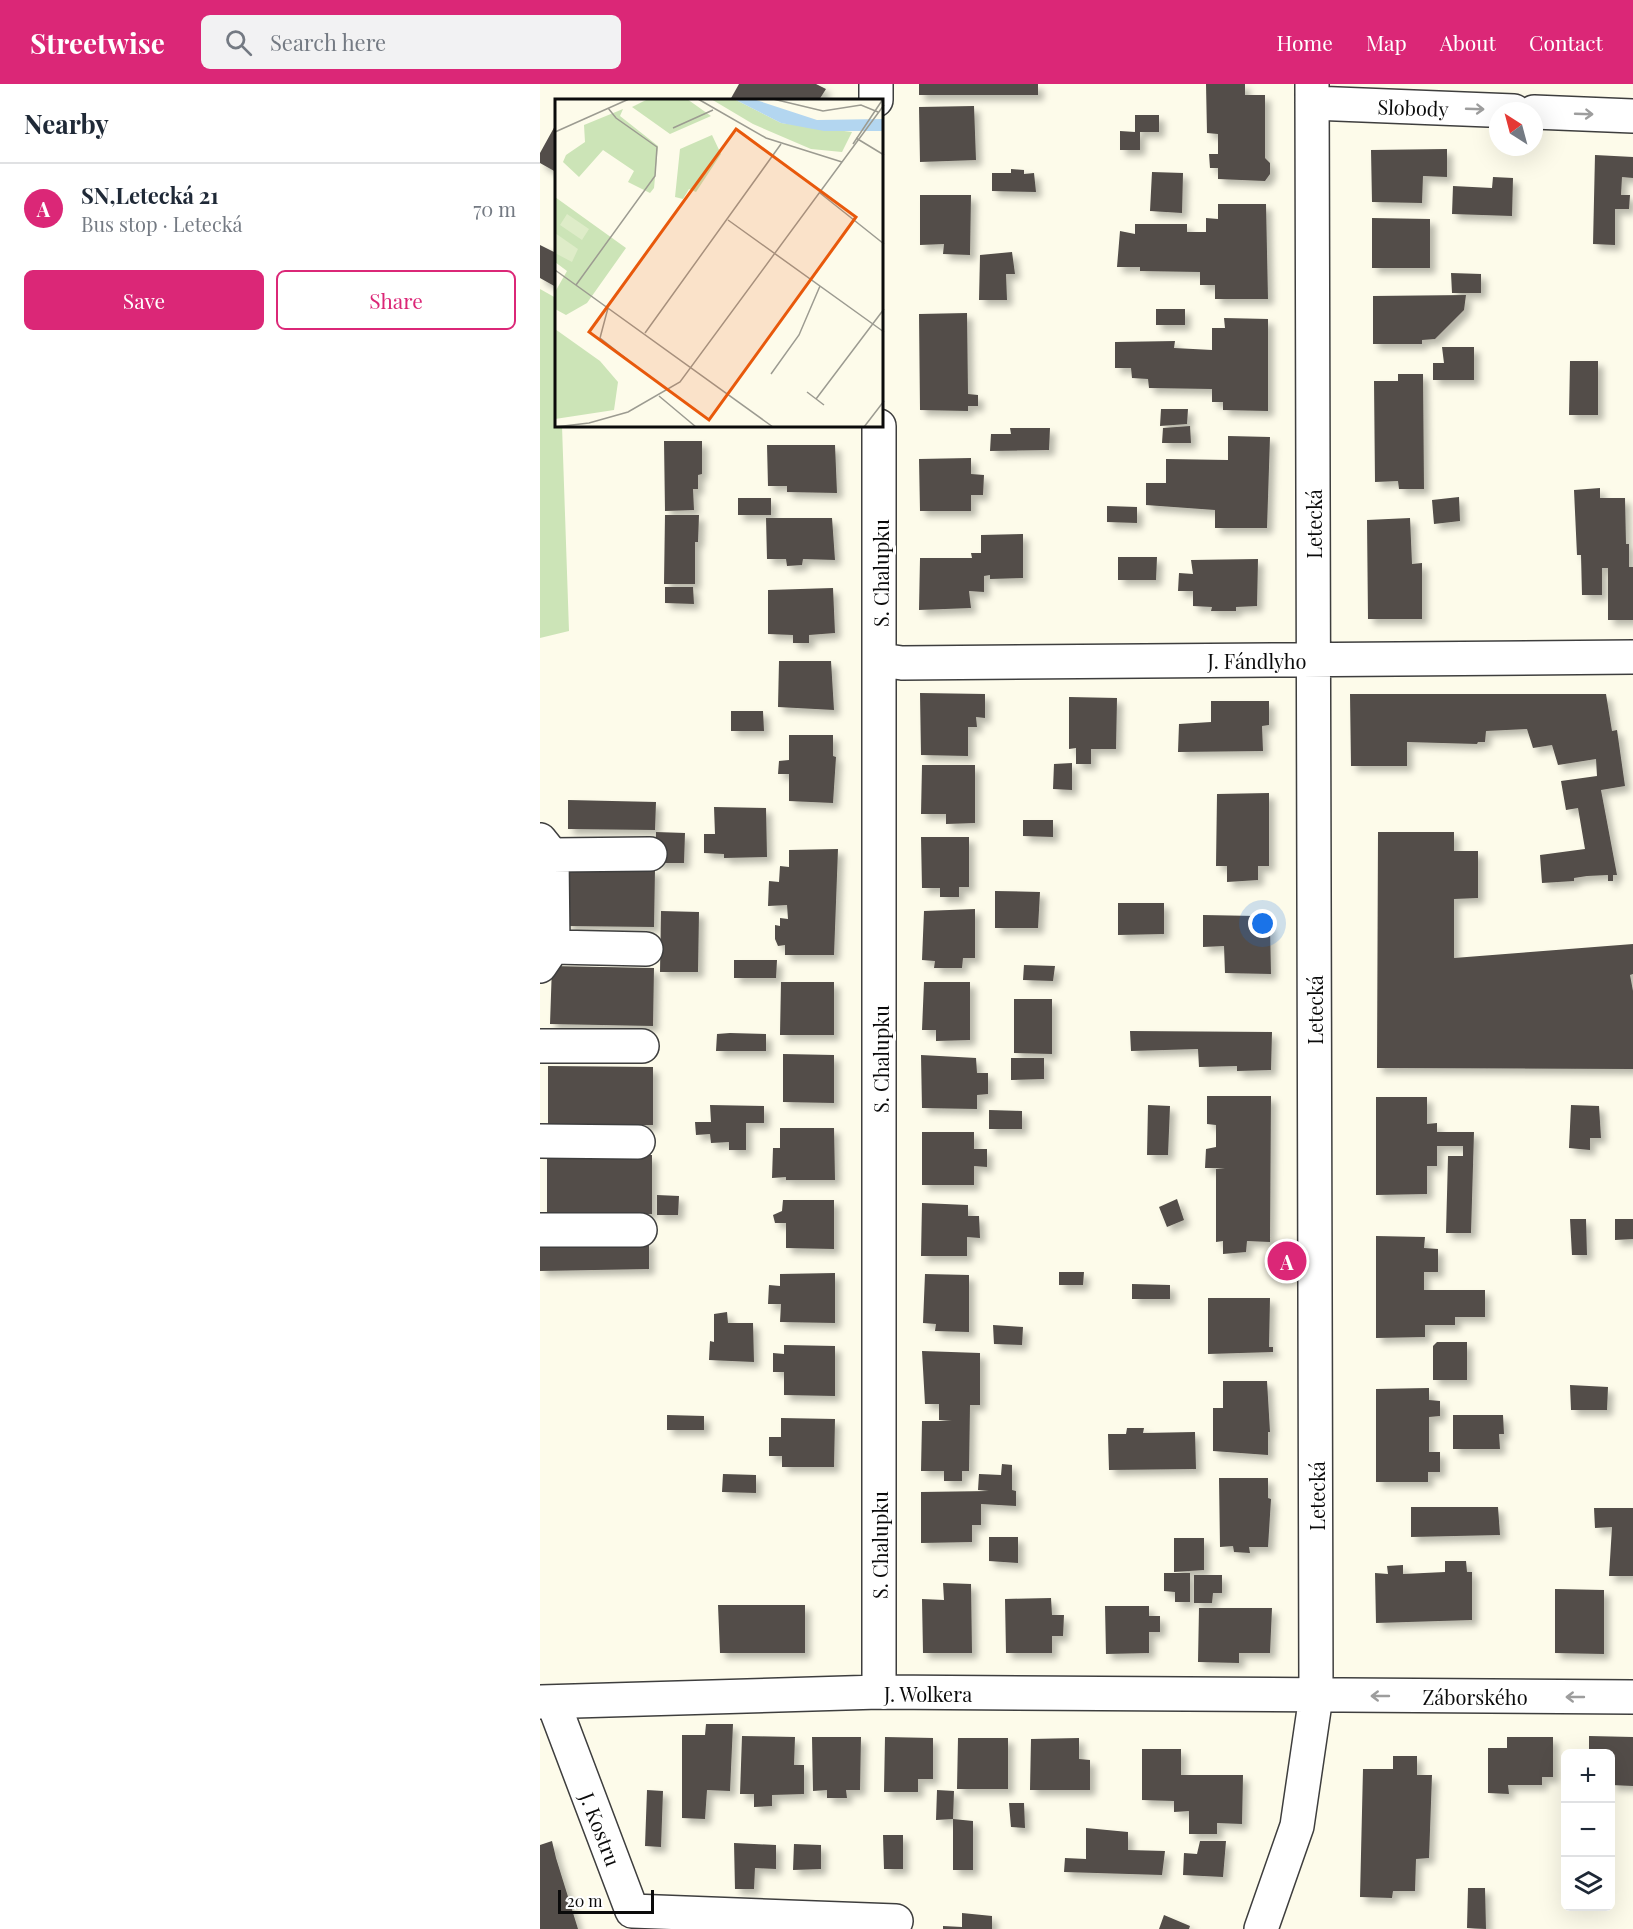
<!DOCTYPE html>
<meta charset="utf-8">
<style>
body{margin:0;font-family:"Playfair Display",serif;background:#f2f2f3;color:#1f2937}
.controls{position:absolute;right:18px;bottom:18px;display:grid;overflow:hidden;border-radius:9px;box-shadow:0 6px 24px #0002}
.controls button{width:54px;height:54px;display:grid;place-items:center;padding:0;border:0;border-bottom:2px solid #e0e1e3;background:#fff;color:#1f2937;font:30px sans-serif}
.compass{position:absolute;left:949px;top:18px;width:54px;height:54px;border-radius:50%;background:#fff;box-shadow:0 6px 24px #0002;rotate:324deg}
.scale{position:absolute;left:18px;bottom:15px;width:96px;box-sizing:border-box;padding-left:6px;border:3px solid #0b0b0b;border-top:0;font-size:16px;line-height:21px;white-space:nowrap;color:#0b0b0b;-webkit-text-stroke:4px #fff;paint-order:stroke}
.you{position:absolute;left:723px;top:840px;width:21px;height:21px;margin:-15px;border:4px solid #fff;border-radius:50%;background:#1a73e8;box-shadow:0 0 0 9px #1a73e833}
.badge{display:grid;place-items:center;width:39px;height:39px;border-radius:50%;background:#db2777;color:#fff;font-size:20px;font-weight:700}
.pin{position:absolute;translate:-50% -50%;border:3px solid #fff;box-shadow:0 2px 6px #0006}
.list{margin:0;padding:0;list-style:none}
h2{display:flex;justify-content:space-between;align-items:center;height:78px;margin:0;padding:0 24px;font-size:26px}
h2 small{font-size:20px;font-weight:400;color:#747a83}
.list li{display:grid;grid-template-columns:39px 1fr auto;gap:18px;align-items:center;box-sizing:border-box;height:90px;padding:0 24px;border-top:2px solid #e0e1e3}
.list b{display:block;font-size:22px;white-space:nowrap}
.list p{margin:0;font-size:20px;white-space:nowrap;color:#747a83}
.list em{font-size:20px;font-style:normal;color:#747a83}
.actions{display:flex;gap:12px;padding:18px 24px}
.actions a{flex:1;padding:14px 0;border:2px solid #db2777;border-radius:9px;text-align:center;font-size:21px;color:#db2777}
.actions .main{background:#db2777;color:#fff}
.icon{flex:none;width:33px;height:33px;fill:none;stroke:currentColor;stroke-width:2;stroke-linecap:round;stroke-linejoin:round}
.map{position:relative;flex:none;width:1093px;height:1845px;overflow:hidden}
header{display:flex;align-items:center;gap:36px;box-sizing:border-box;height:84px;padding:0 30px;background:#db2777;color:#fff}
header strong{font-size:28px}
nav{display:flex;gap:33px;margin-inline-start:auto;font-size:21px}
.search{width:420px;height:54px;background:#f2f2f3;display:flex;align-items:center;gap:15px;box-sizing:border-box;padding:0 21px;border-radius:9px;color:#747a83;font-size:22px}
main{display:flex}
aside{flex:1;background:#fff}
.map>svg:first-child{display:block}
.green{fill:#cce4b7}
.building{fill:#524d48;filter:url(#shadow)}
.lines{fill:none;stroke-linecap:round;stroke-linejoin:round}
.minor-casing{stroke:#3e3e3e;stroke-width:36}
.minor{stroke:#fff;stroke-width:33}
.oneway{stroke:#9d9d9d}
.labels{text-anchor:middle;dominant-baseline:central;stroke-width:6;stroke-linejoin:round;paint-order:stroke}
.street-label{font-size:20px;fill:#0b0b0b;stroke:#fff}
.inset-road{fill:none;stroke:#9c9b91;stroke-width:1.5}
.view{fill:#e8590c;fill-opacity:0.15;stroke:#e8590c;stroke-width:3}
.inset-edge{fill:none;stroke:#0b0b0b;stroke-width:3}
</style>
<header>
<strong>Streetwise</strong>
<div class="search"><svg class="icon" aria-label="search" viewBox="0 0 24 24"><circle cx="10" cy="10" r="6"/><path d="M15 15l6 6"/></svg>Search here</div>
<nav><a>Home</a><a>Map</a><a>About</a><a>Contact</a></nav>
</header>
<main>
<aside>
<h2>Nearby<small></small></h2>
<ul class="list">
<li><span class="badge">A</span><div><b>SN,Letecká 21</b><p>Bus stop · Letecká</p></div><em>70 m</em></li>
</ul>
<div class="actions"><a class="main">Save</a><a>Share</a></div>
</aside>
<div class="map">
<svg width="1093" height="1845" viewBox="0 0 1093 1845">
<defs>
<filter id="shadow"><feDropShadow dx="5.5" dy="5.5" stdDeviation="3" flood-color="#0004"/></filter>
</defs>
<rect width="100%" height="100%" fill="#fdfbea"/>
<path class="green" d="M0,205L16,214V342H22L29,547L0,554Z"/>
<path class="building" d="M199,0H276L286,5L279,16H190Z
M379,0H498V11H379Z
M666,0H705V11H725V74L730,79V90L725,97L678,95V84H670L669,70H678V50L667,49Z
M434,22L436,76L380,78L379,23Z
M595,31H619V48H600V66H580V47L595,48Z
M16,40V88L0,79V69Z
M907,65V93L883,92L882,119L832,118L831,66Z
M1055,71L1093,73V94L1082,93L1081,111H1090L1089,125H1075V161L1053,160Z
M471,85L484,86V90L494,89L496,108L452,107V89H471Z
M612,88L643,89L642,129L610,127Z
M953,93L973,94L972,132L912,130L913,102L952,104Z
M380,111H431L430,171L403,170L404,160L380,161Z
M678,120H726L728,215H675V201H660V188L600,187V183H577L580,147L595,150V140H647V148H666V134L678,135Z
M832,134L890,135V184H832Z
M0,161L16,169V203L0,194Z
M472,168L475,190H466L467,216H439L440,171Z
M911,189L941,190V209H912Z
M926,211L924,226L895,255L882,256V260H833V212Z
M616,225H645V241H616Z
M427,229L428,310L438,311V322H428V327L380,326L379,230Z
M684,234L728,235V327L683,326V318H672V305L609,304L608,295L592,294L591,284H575V258L635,257L634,264L672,266V244H685Z
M902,263H934V296H893V279H904Z
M1030,277H1058V331H1029Z
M858,290H883L884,405H859L858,397L835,398L834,297H858Z
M621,325H648L647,340L620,342Z
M650,342L651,359H622L623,344Z
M470,344H510L509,366L450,367L451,350H471Z
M688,352L730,353L727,444H675V426L606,421V399H626V375L688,376Z
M124,357H162V390L158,391V405H153L154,426L125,427Z
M227,361H295L297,409L247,408V402H228Z
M431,374V390L444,391L443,411H431V427H380L379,375Z
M1060,404V414H1085L1086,460H1089V483H1093V536H1068V484H1062V511H1042L1041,471H1037L1034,406Z
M919,413L920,437L894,440L892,416Z
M198,414H231V431H198Z
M567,422L597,423V439L567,438Z
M125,431H159L158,458H155V500H124Z
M226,434H292L295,476L263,475L262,481L247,482L246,475H227Z
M870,434L872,480L882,479V535H828L827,436Z
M483,450V494L450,495V491L444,492V508L429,507L431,524L379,526L380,474H432L431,469H441V451Z
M578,473H617L616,496H578Z
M718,475L717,522L696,523V527H671L672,523L653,522V507H638L639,489L653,490L651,476Z
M125,503H153L154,520L125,519Z
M293,504L295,549L269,551V559H253V551L228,550V506Z
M239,577H291L294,626L238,623Z
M380,609L445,610V634L436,633L437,643H428V672L381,671Z
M810,610H1066L1072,647L1077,646L1085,702L1061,706L1077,791H1073V797H1068V791L1047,792L1034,794V797L1002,799L1000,771L1045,765L1038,724L1026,726L1021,697L1057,692L1056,675L1018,681L1012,661L993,664L987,645L946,647L945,658H938L937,660L867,658V682H811Z
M529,613L577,614L576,665H551V680H536V664L529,665Z
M671,617H729V641L722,642L723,667L638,668L639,640L671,638Z
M191,627H223L224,647H191Z
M249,651H293V672L296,673L293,719L249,717V690H238L239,677L249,676Z
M532,679V706L513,705L514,680Z
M382,681H435V739L406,740V730H381Z
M729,709V782H718V796L687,798V782H676L677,710Z
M28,716L116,718L115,746L28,745Z
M174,723L226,724L227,773L184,774V770L164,769V750H175Z
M483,736H513V753L483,752Z
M116,748L145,749L144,779H115Z
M838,748H914V767H938V814L914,815V874L1093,860V890L1090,891L1093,907V985L837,984Z
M381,753H429V803H419V813H400V804H382Z
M298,765L294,871H245V861L238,862L235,855V841L240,842V834L248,835L247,821L228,822L229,797L239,798L240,782L249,783V766Z
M28,784L115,785L114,843L26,842Z
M455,807L500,808L498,844H455Z
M578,819H624V850L578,851Z
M435,825V874H423L422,884H394L395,877L382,876L384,827Z
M121,827L159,828L158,888H120Z
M663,831L716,832V840H730L731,890L685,889L684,862L663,863Z
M194,876H237L236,894H194Z
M484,881L515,882L513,897L483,896Z
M12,882L114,884L113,942L10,940Z
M241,898H294V951H240Z
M384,898H430V956L396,957V946H382Z
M474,915H512V970L474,969Z
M590,947L732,948L731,986L697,987V982L659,983L658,965L591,967Z
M190,949L226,950V967H176L177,950Z
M243,970L294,971V1019L243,1018Z
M381,971L436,974L437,989H448V1010L437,1011V1025L382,1024Z
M471,974H504V995L471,996Z
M8,982L113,983V1041H8Z
M667,1012H731L730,1158L707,1157L706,1168L683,1170V1157L676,1158V1085L685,1084H665L666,1065L676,1063V1041L667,1040Z
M836,1013H887V1040L897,1039V1048H934L931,1149H906L908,1072H923V1062H897V1082H887V1110L836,1111Z
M170,1021L224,1022V1039H206V1066H189V1058L171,1059L170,1050L156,1051L155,1038H171Z
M608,1021L630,1022L628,1071H607Z
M1031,1021L1059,1022L1061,1054H1050V1066L1029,1064Z
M449,1026L482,1027V1045H449Z
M240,1044H294L295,1096H246V1093L232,1094L233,1064H240Z
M382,1048H434V1065H447V1083L434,1082V1101H382Z
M7,1071H112V1130L7,1129Z
M117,1111L139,1112L138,1131H117Z
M637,1115L644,1136L627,1143L619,1123Z
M243,1116H294V1165L246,1164V1139H235L233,1131L242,1127Z
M382,1119L428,1121V1132H439L440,1154L427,1153V1172H381Z
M1030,1135H1046L1047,1171H1032Z
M1075,1135H1093V1155L1075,1156Z
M836,1152L885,1153L884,1164L898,1165V1188H884V1206H945V1233H915V1241H885V1253L836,1254Z
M109,1156V1185L0,1187V1158Z
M519,1188H544L543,1201H519Z
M295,1189V1239L240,1238L241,1220H228L229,1201L240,1202V1190Z
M385,1190L429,1191V1248L395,1247L396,1240L383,1239Z
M592,1200L630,1201V1215H592Z
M668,1214H730L729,1263H733V1268L668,1270Z
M187,1228L188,1239H213L214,1278L169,1276L170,1257L174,1258V1230Z
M453,1241L483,1243L482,1261L454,1260Z
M897,1258H927V1296H893V1262Z
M244,1261L295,1262V1312L244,1311V1288H233V1269L244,1270Z
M382,1267L440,1269V1321H430L429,1387H422V1397H404V1387H381L382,1337H412L399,1336V1320H385Z
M683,1297H727L730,1348H728V1371L673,1367V1324H683Z
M1030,1301L1068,1303L1067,1326H1031Z
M889,1304V1316L900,1317V1332L889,1333V1368H900V1388H888V1398H836V1305Z
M127,1331L164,1332V1346H127Z
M913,1331H963L964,1350H959L960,1365H913Z
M241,1334L295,1335L294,1383H242V1372H229V1353H241Z
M587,1344H604L603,1349L655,1348L656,1385L569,1386L568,1350H586Z
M462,1380L472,1381V1406L476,1407V1422L441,1420V1441H432V1458L381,1459V1408L449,1407L438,1406L439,1390L461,1391Z
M183,1390L216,1391V1409L182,1408Z
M679,1394H728V1414L731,1415L728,1463H709L710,1469L694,1468L693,1462L680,1463Z
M871,1423H958L960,1451L871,1453Z
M1054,1424H1093V1492H1069L1072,1443L1055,1444Z
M449,1453H478V1479L449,1477Z
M634,1454H664V1486L634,1488Z
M905,1477H926L927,1488H932V1536L836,1539L835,1489L848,1490L847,1482L863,1481V1490L905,1488Z
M624,1489H650V1518H635V1508L624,1507Z
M654,1491H682V1509H673L672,1519H654Z
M403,1499L431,1500L432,1569H383L382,1515L404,1516Z
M1015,1505L1064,1506V1570L1015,1569Z
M511,1514L512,1531H524L523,1552H512V1569H466L465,1515Z
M178,1521H265V1569H180Z
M565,1522H609V1532H620V1548H609V1569L566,1570Z
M659,1524H732L730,1569H699V1579L658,1578Z
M166,1640H193L190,1707L167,1706L165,1735L142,1734V1651H165Z
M202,1652L255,1653L254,1681H264V1710L232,1711V1722L214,1723V1710H200Z
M1049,1652L1093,1653V1702L1071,1701V1670H1049Z
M272,1653H321L320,1706H306L307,1714H287V1706L273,1707Z
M345,1653L393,1654V1695H378V1708H344Z
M967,1653H1013V1693H1002V1701H968L969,1710L948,1709V1664H967Z
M418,1654H468V1705H417Z
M539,1654V1675L550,1676V1706H490L491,1655Z
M602,1665H641V1691H703L702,1740L677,1739V1750H649V1727L634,1728V1717L602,1716Z
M853,1672H877V1691H892L889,1774L876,1775L875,1807H853L852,1814L820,1813L823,1685H853Z
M107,1706L123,1707L121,1763L105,1762Z
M397,1706L414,1707L413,1735L433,1737V1786H413V1735L396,1736Z
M469,1719H484L485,1744L471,1743Z
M546,1744L588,1748V1766L625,1767L622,1791L524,1788L525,1774L546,1775Z
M343,1751H363V1785H344Z
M12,1757L16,1774L38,1845H0V1761Z
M660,1757H686L683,1793L643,1791L644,1769L657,1770Z
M194,1759L236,1761V1785L215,1784L214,1805H195Z
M254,1760L281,1761V1785L253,1786Z
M928,1804H945L946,1845L927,1844Z
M422,1829L452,1832V1845H403V1842L422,1843Z
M624,1831L650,1842L649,1845H619Z"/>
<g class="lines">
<defs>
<path id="minor" d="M336,0V16
M772,19L974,27
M994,28L1093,32
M339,342V1608
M341,576L362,579L1093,573
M0,756L12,771L110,770
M13,863L106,865
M0,882L13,863L12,771
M0,962H102
M0,1057L98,1058
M0,1146H100
M0,1618L339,1608L1093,1613
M13,1618L92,1827L356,1837
M721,1845L757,1742L776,1612L772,0"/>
</defs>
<use href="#minor" class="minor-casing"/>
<use href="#minor" class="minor"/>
</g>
<defs><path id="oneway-shaft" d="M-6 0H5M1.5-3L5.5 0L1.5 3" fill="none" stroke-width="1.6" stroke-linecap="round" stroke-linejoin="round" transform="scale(1.5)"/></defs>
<g class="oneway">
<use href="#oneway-shaft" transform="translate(935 25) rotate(2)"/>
<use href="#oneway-shaft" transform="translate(1044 30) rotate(2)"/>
<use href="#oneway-shaft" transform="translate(840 1612) rotate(-180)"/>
<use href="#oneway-shaft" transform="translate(1035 1613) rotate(-180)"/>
</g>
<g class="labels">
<g class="street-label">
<text transform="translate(873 23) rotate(2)">Slobody</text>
<text transform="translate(773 440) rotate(-90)">Letecká</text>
<text transform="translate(340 489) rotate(-90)">S. Chalupku</text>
<text x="717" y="576">J. Fándlyho</text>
<text transform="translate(774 926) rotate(-90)">Letecká</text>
<text transform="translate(340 975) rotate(-90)">S. Chalupku</text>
<text transform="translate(776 1412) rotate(-90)">Letecká</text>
<text transform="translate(339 1461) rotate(-90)">S. Chalupku</text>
<text x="388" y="1609">J. Wolkera</text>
<text x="935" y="1612">Záborského</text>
<text transform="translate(61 1745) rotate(69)">J. Kostru</text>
</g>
</g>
<g transform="translate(15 15)">
<rect width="328" height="328" fill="#fdfbea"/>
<path d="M93,0H132L156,17L115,35L77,8ZM156,0H179L226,24L297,33L287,53L256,50L198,25ZM68,10L65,17L103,47L99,89L95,94L73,83L79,72L48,51L24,78L8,63L11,56L30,43L29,26ZM157,36L166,55L141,93L134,90L128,100L120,98L125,50ZM0,98L71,149L32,204L11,216L0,210V193L12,172L0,163ZM0,230L45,262L63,283L59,311L0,320Z" fill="#cce4b7"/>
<path d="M12,115L34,130L27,141L5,126ZM0,134L23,150L17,163L0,154Z" fill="#deecc8"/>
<path d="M179,0H198L262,21L328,20V32H269L226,24Z" fill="#b3d6f0"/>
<path class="inset-road" d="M143,0L211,39L287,63M218,0L268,12L306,6L323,13M118,29L158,11M0,33L74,0M301,39L329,56M298,45L328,0M265,94L329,145M173,121L329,233M0,171L218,328M21,186L100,77L102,48L61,19L53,9M53,209L45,239L73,261M90,234L226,45M216,275L244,236L265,187M252,293L269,306M104,297L141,328M261,300L329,210M0,328L34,324L73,313L125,283L329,6M309,328L329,302"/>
<path class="view" d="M181,30L301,118L154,321L34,233Z"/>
<rect width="328" height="328" class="inset-edge"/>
</g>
</svg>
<div class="controls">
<button>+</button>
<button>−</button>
<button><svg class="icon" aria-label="layers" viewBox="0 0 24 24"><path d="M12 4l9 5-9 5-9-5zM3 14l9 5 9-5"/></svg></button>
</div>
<svg class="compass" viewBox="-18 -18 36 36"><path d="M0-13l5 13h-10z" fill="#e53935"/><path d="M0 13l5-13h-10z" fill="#747a83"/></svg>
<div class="scale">20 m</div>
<div class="you"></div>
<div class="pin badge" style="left:747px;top:1177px">A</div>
</div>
</main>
